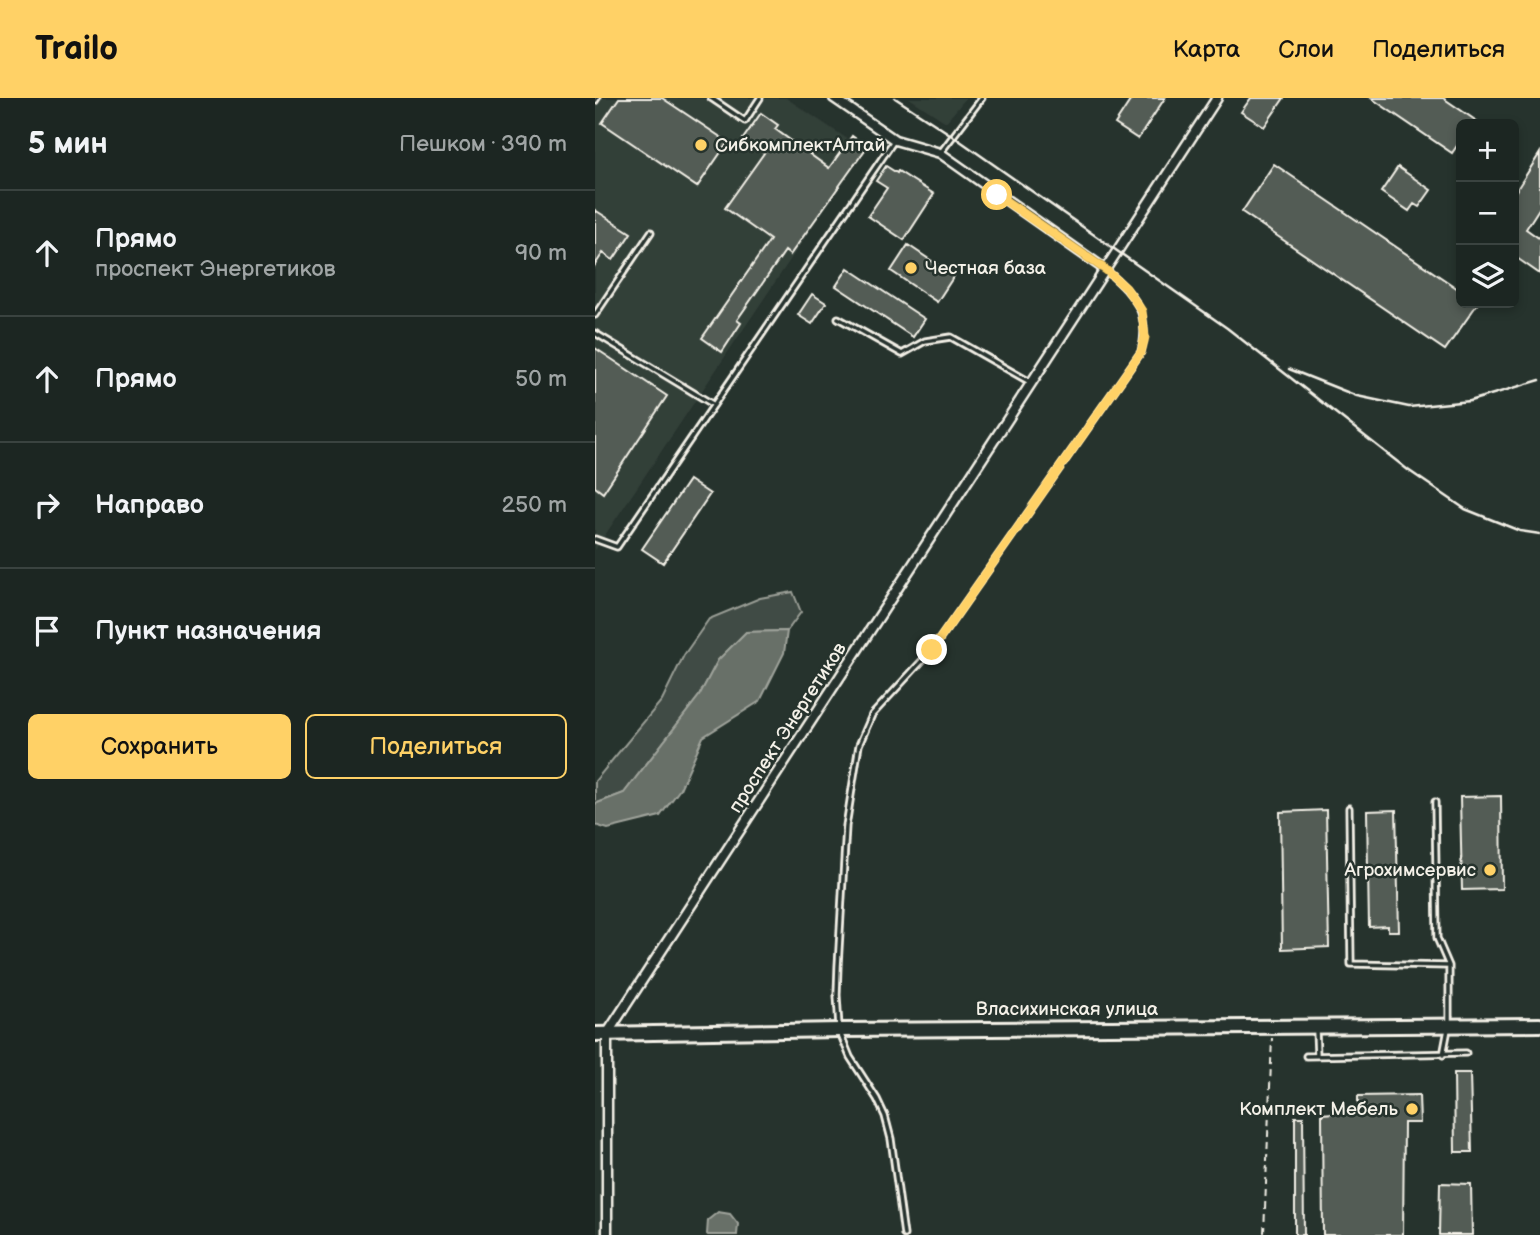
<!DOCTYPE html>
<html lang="ru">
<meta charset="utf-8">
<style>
body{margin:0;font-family:"Balsamiq Sans",sans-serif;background:#252e2a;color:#f1f3f6}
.controls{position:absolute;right:21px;top:21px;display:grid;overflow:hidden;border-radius:10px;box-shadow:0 4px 10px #0003}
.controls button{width:63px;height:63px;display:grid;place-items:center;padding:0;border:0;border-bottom:2px solid #3a4340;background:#1c2622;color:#f1f3f6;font:35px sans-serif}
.stop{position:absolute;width:21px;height:21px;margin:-16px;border:5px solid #ffd166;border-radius:50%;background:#fff}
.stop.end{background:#ffd166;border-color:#fff;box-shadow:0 2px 7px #0008}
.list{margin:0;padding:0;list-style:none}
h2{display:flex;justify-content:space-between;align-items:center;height:91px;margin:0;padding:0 28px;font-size:30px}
h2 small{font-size:23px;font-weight:400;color:#a0a5a5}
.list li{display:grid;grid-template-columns:46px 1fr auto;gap:21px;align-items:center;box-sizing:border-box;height:126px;padding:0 28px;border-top:2px solid #3a4340}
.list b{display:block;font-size:26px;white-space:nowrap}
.list p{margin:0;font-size:23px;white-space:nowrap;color:#a0a5a5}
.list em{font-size:23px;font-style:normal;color:#a0a5a5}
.actions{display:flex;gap:14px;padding:21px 28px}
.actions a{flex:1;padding:16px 0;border:2px solid #ffd166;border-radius:10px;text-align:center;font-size:24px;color:#ffd166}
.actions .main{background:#ffd166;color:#111}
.icon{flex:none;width:38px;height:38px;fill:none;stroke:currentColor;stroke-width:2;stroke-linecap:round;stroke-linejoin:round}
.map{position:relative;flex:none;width:945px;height:1137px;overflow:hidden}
header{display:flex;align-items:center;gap:42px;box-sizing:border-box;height:98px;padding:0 35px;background:#ffd166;color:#111}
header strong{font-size:33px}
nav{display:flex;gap:38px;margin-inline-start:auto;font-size:24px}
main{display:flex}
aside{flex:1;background:#1c2622}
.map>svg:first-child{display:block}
.built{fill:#333f39}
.green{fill:#414b45;stroke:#9a9e96;stroke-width:2}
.water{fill:#676f68;stroke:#9fa39b;stroke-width:2}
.building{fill:#525c55;stroke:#f4f1e8;stroke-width:2}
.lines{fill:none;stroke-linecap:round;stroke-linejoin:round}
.service-casing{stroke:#f4f1e8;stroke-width:9}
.minor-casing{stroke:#f4f1e8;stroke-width:13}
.trunk-casing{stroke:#f4f1e8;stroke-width:18}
.path{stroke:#f4f1e8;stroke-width:2;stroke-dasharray:7 5;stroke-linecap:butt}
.service{stroke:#26332d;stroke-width:3.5}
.minor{stroke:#26332d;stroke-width:8}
.trunk{stroke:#26332d;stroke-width:12}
.rail{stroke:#f4f1e8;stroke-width:2.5}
.route{stroke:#ffd166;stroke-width:9}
.poi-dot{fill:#ffd166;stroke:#26332d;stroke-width:2.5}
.labels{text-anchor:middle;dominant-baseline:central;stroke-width:5;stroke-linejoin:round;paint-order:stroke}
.poi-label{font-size:19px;fill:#f4f1e8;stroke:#26332d;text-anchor:start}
.street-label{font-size:19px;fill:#f4f1e8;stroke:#26332d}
</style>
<header>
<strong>Trailo</strong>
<nav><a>Карта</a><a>Слои</a><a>Поделиться</a></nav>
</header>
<main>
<aside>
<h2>5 мин<small>Пешком · 390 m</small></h2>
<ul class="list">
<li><svg class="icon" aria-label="ahead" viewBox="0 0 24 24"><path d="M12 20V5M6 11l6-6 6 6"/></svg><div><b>Прямо</b><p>проспект Энергетиков</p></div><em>90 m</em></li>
<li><svg class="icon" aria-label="ahead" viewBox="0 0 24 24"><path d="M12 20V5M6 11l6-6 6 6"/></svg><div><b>Прямо</b></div><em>50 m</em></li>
<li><svg class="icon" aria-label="right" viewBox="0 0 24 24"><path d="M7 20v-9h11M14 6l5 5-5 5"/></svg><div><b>Направо</b></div><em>250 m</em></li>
<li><svg class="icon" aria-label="arrive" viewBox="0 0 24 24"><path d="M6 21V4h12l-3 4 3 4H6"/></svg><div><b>Пункт назначения</b></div></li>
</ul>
<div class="actions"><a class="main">Сохранить</a><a>Поделиться</a></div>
</aside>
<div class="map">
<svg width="945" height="1137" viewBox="0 0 945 1137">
<rect width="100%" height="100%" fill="#26332d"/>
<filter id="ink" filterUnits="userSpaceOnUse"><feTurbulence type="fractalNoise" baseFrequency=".0143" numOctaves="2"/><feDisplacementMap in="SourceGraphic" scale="14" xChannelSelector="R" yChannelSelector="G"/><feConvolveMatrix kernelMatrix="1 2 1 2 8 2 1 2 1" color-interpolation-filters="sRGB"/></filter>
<g filter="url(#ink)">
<path class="built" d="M0,0H191L269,52L0,452Z
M314,0H371L351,24Z"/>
<path class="green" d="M198,494L206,514L192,533L151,534L123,562L104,598L29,695L0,706V683L67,602L89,557L114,521L165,500Z"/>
<path class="water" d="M192,533L189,555L165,603L108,639L85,691L65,718L13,731L0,727V706L29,695L104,598L123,562L151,534Z
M123,1114L135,1116L143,1126L142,1137H113L112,1136L113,1122Z"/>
<path class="building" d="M24,0H67L133,44L102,89L7,25Z
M537,0H570L543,41L520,26Z
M656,0H689L669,29L646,14Z
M776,0H848L886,26H866V42L857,55Z
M166,15L183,27L180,31L234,70L257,38L272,49L195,157L190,153L142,222L146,225L127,254L107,240L175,142L130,110L169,55L148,41Z
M945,55V109L931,131L945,141V176L919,158V96Z
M679,66L866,193V205H883L850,252L647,114Z
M291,68L302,75L303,73L339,96L309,142L273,118L292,90L281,83Z
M803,69L836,92L824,109L819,106L814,113L786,94Z
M0,112L36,135L18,162L8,155L0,167Z
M313,147L359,178L342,204L296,173Z
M253,170L330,221L318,239L241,188Z
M217,196L231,205L217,226L203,217Z
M0,250L72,298L8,395L0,389Z
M94,382L115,396L68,465L47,451Z
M906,698L907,791L867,792L865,699Z
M731,712L734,849L687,851L685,714Z
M801,712L804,833H793V828L774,829L772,713Z
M859,975H875L877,1054H860Z
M824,997L825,1025H809L808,1137H728L727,1016L763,1013V998Z
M700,1019H708L709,1137H700Z
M845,1085L876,1086L877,1137H844Z"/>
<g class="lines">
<defs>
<path id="service" d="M116,0L150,23L165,0
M0,3L2,0
M346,54L387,0
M0,217L56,134
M243,220L307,256L330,243L356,239L435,284
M0,235L119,307
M0,441L22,449L298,44
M840,704L842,840L854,868V923
M754,710L756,866L854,868
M244,929L242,897L243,868L251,728L264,647L277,617L337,552L546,254C556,216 540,197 512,173
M721,932L722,958
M246,937L255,959L282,1001L290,1018L296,1041L309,1137
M848,957L853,931
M711,958L871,955"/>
<path id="minor" d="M239,0L300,42L345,55L511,172
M12,1137V936L622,0"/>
<path id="trunk" d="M0,936L245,932L945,927"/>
</defs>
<use href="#service" class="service-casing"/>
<use href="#minor" class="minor-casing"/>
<use href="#trunk" class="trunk-casing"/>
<path class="path" d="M669,1135L677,940"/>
<use href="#service" class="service"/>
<use href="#minor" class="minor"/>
<use href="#trunk" class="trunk"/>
<path class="rail" d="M300,0L358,38L632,230L813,372L870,411L925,433L945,436
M694,271L762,298L814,309L875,303L945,282"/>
</g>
</g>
<g class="lines" filter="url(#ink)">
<path class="route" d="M337,552L546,254L550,239L547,213L531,190L511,172L402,97"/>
</g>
<g class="poi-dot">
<circle cx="106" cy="47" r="7"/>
<circle cx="316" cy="170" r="7"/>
<circle cx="895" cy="772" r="7"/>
<circle cx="817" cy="1011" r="7"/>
</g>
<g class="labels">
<g class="poi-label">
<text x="120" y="47">СибкомплектАлтай</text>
<text x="330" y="170">Честная база</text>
<text x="881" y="772" text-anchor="end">Агрохимсервис</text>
<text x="803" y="1011" text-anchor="end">Комплект Мебель</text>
</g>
<g class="street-label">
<text transform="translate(193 630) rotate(-57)">проспект Энергетиков</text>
<text x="472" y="911">Власихинская улица</text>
</g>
</g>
</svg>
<div class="controls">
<button>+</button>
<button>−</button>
<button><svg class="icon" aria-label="layers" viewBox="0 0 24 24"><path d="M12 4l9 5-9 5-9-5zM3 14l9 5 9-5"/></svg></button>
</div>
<div class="stop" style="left:402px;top:97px"></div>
<div class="stop end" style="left:337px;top:552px"></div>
</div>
</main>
